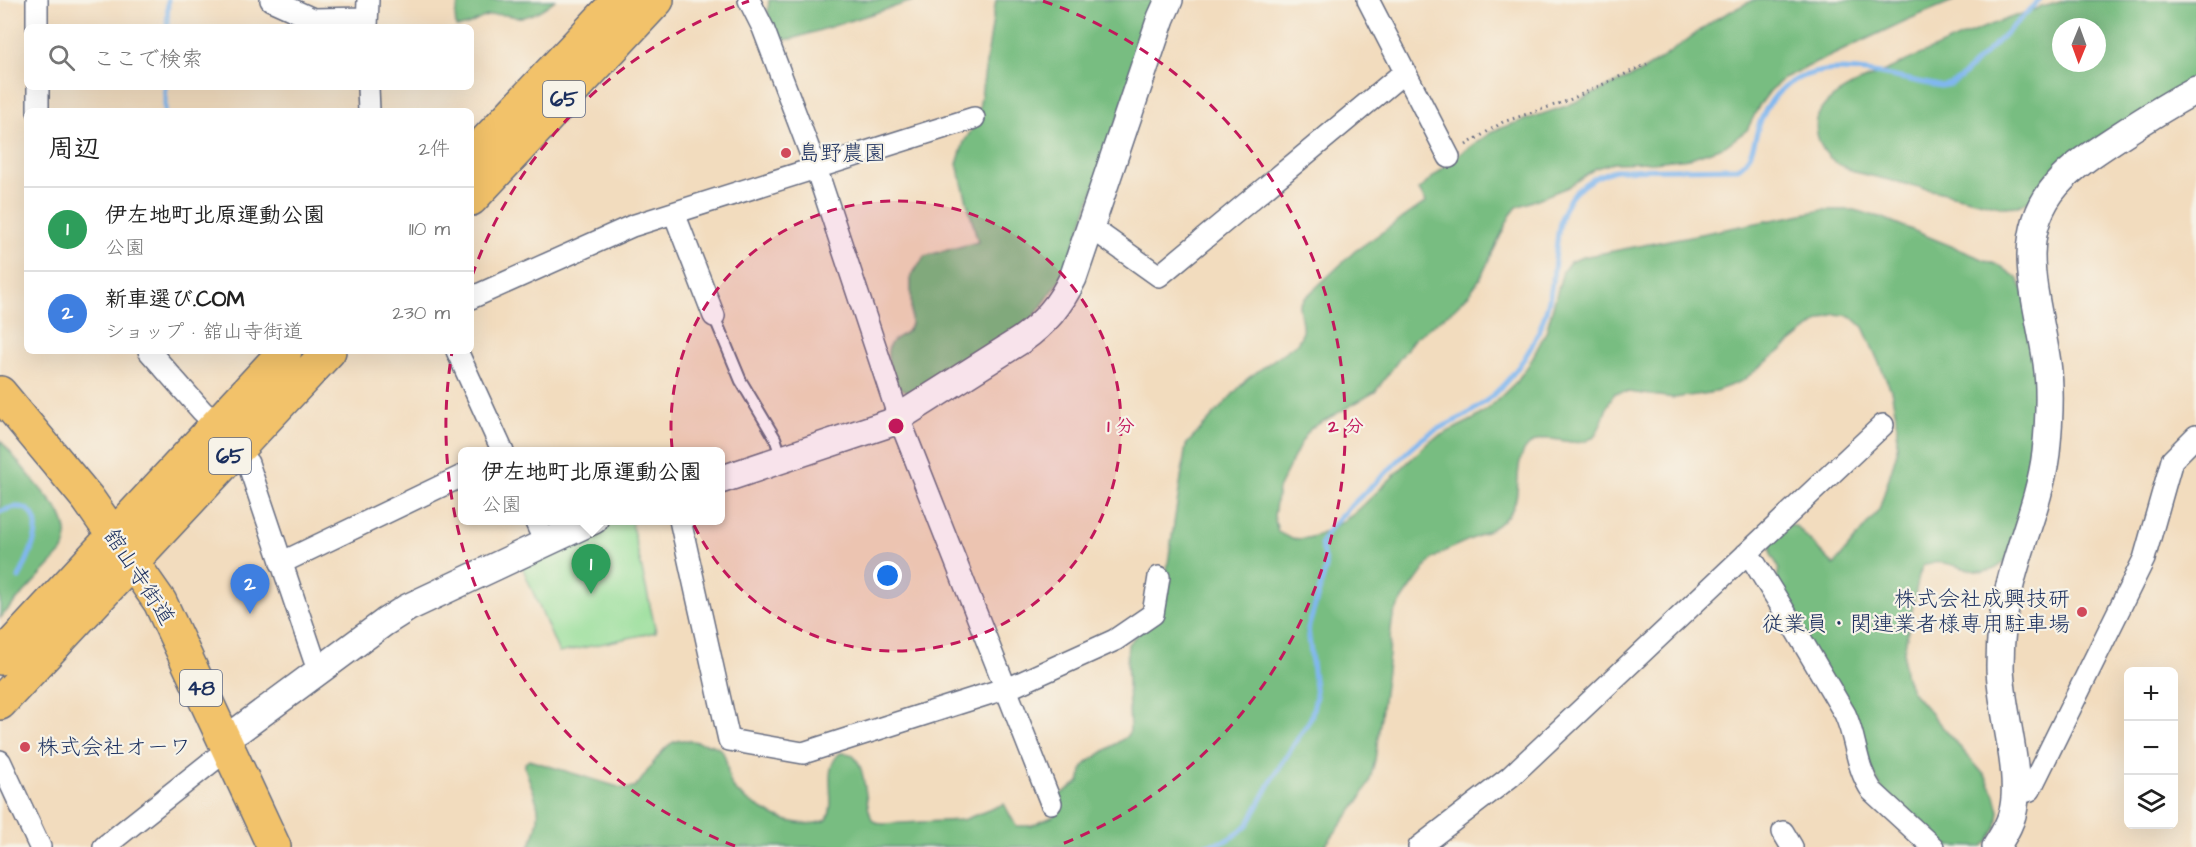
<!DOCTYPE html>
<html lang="ja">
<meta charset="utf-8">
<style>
body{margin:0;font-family:"Architects Daughter","Klee One",sans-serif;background:#f2f2f2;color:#222}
.controls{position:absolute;right:18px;bottom:18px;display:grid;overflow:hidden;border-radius:9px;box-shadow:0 6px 24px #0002}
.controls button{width:54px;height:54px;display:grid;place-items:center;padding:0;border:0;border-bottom:2px solid #e0e0e0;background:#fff;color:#222;font:30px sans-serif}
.compass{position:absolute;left:2052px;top:18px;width:54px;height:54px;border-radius:50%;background:#fff;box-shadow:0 6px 24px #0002;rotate:181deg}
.you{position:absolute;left:888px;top:576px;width:21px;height:21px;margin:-15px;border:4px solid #fff;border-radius:50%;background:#1a73e8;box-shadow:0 0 0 9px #1a73e833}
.badge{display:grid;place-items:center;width:39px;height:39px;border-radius:50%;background:#d1495b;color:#fff;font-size:20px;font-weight:700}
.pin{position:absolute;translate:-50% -50px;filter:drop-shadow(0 2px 3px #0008)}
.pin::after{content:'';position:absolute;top:32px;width:21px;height:18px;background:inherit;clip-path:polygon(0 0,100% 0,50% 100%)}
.popup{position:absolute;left:458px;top:447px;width:267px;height:78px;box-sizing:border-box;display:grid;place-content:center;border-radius:9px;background:#fff;filter:drop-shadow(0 2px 4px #0005);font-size:20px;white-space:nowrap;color:#767676}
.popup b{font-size:22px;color:#222}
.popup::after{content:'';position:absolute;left:50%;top:100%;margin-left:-12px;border:12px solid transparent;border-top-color:#fff}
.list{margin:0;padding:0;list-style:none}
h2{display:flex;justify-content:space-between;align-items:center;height:78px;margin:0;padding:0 24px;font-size:26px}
h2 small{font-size:20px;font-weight:400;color:#767676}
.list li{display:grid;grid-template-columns:39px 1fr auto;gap:18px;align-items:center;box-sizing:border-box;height:84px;padding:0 24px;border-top:2px solid #e0e0e0}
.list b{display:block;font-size:22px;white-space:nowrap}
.list p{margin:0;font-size:20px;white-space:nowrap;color:#767676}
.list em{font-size:20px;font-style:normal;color:#767676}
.icon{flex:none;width:33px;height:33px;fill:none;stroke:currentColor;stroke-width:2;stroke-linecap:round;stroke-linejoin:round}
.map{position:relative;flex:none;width:2196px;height:847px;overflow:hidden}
.search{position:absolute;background:#fff;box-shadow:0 6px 24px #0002;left:24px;top:24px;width:450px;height:66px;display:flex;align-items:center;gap:15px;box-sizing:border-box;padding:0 21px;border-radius:9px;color:#767676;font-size:22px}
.panel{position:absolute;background:#fff;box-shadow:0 6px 24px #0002;left:24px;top:108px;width:450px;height:246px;border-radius:9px}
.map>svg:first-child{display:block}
.green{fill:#96de99;stroke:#58867c;stroke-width:1.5}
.forest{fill:#78bd81;stroke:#4a7670;stroke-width:1.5;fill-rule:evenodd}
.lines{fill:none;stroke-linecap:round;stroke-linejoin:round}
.stream{stroke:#80b7ef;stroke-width:5}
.service-casing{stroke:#666c80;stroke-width:14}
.minor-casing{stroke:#666c80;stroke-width:24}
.tertiary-casing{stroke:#666c80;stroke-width:30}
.primary-casing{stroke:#666c80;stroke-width:36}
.path{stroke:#666c80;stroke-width:3;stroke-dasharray:1.5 4.5;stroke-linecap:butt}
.service{stroke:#fff;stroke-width:10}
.minor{stroke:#fff;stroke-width:21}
.tertiary{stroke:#fff;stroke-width:27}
.primary{stroke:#f2c26a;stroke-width:33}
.ring{fill:none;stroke:#c2185b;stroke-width:3;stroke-dasharray:10 8}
.poi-dot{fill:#d1495b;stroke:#f7f3e8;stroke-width:2}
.labels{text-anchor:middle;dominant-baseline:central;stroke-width:4.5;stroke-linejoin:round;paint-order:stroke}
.shield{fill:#f7f3e8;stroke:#5d6a87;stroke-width:1.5}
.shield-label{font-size:21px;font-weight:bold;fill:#1b2f5e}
.poi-label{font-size:22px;fill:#1b2f5e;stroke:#f7f3e8;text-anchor:start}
.street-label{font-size:22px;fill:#1b2f5e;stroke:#f7f3e8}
.centre{fill:#c2185b;stroke:#f7f3e8;stroke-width:3}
.ring-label{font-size:18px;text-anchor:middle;font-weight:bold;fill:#c2185b;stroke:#f7f3e8;stroke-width:4.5;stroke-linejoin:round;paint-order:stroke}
</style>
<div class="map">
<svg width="2196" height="847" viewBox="0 0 2196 847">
<rect width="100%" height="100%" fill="#f7f3e8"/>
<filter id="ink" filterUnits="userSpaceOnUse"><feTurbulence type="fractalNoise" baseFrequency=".0167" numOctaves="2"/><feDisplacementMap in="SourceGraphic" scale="12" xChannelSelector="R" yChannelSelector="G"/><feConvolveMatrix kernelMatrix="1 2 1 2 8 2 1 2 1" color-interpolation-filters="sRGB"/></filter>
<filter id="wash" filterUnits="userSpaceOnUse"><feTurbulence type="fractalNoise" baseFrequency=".008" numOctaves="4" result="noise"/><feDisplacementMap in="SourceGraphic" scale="24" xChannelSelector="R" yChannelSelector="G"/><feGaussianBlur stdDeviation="1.35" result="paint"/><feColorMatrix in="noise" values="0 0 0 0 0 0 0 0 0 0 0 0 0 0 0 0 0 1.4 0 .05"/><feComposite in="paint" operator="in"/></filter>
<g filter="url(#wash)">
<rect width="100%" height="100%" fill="#f2dcbe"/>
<path class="green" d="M624,521H631L656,632L559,653L521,564L603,527Z"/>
<path class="forest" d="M460,0H555C545,8 529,19 516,17C506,15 498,13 487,16C474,20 471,27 456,27L455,15Z
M769,0H916L792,39L780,40C768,29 767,15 769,0Z
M996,0H1159L1064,275L1031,321L912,393C906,391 901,390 896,384C890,376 884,351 891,343C898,334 908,336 911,324V276L925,256L978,242L957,164L964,142L974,126L979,109Z
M1753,0H1955L1907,20L1784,78L1770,91L1759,106L1747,130L1725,146L1690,158L1653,162L1613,163L1596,168L1568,187L1517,207L1510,216L1481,277L1469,294L1454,309L1414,339L1375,392L1311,428L1302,441L1278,489L1274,516L1278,532C1282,534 1287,537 1291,538C1313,543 1337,525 1354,514L1431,440L1472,420L1488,409L1516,382L1528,366L1546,332L1563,271L1570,262L1583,257L1823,210H1854L1883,218L2002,267L2018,279L2027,298L2037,366L2036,453L2007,559C1980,590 1955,553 1923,565L1919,575L1904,651C1903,668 1905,679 1913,693L1986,777L1995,795L1999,811L1997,827L1988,842L1981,847L1941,846L1886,797L1776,584L1779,568L1771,554L1770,541L1790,524L1797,527L1834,565L1879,510L1897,452V420L1891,390L1863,327L1851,316L1835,314L1819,321L1742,381L1710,393L1674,398L1628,392L1615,393C1604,405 1604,427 1593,437C1574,453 1547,427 1528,446C1512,462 1523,493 1511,511C1493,537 1457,540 1433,559C1428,563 1396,608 1394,614C1390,627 1390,642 1389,655C1384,690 1380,725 1375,760L1369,783L1359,801L1324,847H529C546,810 537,804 525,768V763L529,760L625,789L633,788L638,784C647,773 662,747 674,742C682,738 693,741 701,743C709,744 717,745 722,751C729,761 726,775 732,786C737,794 746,799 753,804C775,818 801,830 827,820C838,799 820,771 840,753C843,753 847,753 850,754C868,762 863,805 873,821L882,824L963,820L1004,804L1016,826H1032L1054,816L1058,796L1079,782L1083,767L1088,762L1126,737L1130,731L1127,659L1128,644L1161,609L1186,445L1247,379L1297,343C1307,330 1300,320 1299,305L1305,298L1355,251L1426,202L1419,190L1455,157L1495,130L1569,105L1637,74L1658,61L1716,19Z
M2067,0H2196V79L2029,201L2018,206L2004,207L1855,172C1849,169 1841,166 1835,162C1818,150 1809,123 1824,106C1838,89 1868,79 1887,70C1947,42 2003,17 2067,0ZM2061,27H2097V63H2061Z
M0,440L58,510C66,523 70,539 62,552L0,618Z"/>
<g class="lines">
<path class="stream" d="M167,27L168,0
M165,111V87
M0,512C9,508 19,504 28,510C48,524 26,561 19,578
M1198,847L1225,841L1237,834L1248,824L1277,771L1311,718L1316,696L1308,629L1326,568L1321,543L1328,531C1346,508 1368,490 1389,470C1401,458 1412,445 1426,436C1438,427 1453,423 1466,415C1493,399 1516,374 1531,347C1543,325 1550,302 1553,278C1560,225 1553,189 1615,170L1738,168C1754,159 1754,136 1761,120C1793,42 1879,76 1941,86L1951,84L1960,78L2040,0"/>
</g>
</g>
<g filter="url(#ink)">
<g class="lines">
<defs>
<path id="service" d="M714,316L741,381L775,438L782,459"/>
<path id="minor" d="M37,0V27
M271,0L313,19L367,18
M749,0L763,28L816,168L899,418L1051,803
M1368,0L1449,157
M367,27L368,0
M38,87V111
M368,87L369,111
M674,213L714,316
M1089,231L1103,236L1159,276L1396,79L1406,74
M471,298L632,226L974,118
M149,351L202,411L217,425
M457,351L503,452
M235,451L248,463L314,659L321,669
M535,520L545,543
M680,520L729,740L803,753L1016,685L1115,640L1153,614L1159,577
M1746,554L1754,562L1785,612L1845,714C1857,740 1855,766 1872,791L1933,847
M281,563L462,476
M0,761L40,847
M2015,795L2030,790L2144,559L2172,460L2196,436
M1783,832L1792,847
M104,847L215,759L230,752
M1419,847L1510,777L1883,425"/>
<path id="tertiary" d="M720,480L890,423L1021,340C1045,323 1060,305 1073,278L1161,18L1169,0
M223,737L239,730L385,622L407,608L594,520
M1996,847C2002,837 2009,827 2012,815C2024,775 2000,709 2000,666C2000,638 2003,611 2010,585C2021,540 2040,500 2046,453C2049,424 2051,392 2047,363C2042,327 2031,290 2031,255C2032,192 2072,167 2118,137C2144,120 2169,104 2196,90"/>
<path id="primary" d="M471,157L619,0
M471,199L657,0
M0,393L88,499L160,602L274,847
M0,658L285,351
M0,703L329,351"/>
</defs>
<use href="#service" class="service-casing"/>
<use href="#minor" class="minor-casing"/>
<use href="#tertiary" class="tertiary-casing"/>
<use href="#primary" class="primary-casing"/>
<path class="path" d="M1466,145L1503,122L1567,101L1647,64"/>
<use href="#service" class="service"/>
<use href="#minor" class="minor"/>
<use href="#tertiary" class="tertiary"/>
<use href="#primary" class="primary"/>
</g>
</g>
<circle cx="896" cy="426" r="225" fill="#c2185b" fill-opacity=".12"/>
<g class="ring">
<circle cx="896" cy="426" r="225"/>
<path d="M735 846A450 450 0 0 1 452 352M472 276A450 450 0 0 1 749 1M1043 1A450 450 0 0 1 1057 846"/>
</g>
<g class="poi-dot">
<circle cx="786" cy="153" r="6"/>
<circle cx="2082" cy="612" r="6"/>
<circle cx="25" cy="747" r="6"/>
</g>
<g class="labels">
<g class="shield">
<rect x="543" y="81" width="42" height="36" rx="4.5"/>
<rect x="209" y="438" width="42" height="36" rx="4.5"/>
<rect x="180" y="670" width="42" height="36" rx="4.5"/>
</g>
<g class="shield-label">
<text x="564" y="99">65</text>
<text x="230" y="456">65</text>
<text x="201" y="688">48</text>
</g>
<g class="poi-label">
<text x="798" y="153">島野農園</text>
<text x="2070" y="599" text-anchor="end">株式会社成興技研<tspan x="2070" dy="25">従業員・関連業者様専用駐車場</tspan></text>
<text x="37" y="747">株式会社オーワ</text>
</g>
<g class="street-label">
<text transform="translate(139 577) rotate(57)">舘山寺街道</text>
</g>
</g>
<circle cx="896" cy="426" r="9" class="centre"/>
<g class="ring-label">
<text x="1121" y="432">1 分</text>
<text x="1346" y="432">2 分</text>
</g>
</svg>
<div class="controls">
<button>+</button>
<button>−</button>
<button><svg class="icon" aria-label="layers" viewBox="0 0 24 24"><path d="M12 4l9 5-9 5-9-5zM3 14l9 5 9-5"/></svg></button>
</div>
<svg class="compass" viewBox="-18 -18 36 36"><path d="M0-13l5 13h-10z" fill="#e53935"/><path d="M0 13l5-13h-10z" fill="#767676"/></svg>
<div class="you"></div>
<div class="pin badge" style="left:591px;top:594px;background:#2e9e5b">1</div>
<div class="popup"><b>伊左地町北原運動公園</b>公園</div>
<div class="pin badge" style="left:250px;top:614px;background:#3f7fe0">2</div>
<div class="search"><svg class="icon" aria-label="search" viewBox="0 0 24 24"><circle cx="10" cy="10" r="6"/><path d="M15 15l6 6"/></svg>ここで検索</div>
<section class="panel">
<h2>周辺<small>2件</small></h2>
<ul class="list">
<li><span class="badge" style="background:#2e9e5b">1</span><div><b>伊左地町北原運動公園</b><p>公園</p></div><em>110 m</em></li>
<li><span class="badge" style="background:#3f7fe0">2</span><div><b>新車選び.COM</b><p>ショップ · 舘山寺街道</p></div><em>230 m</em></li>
</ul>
</section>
</div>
